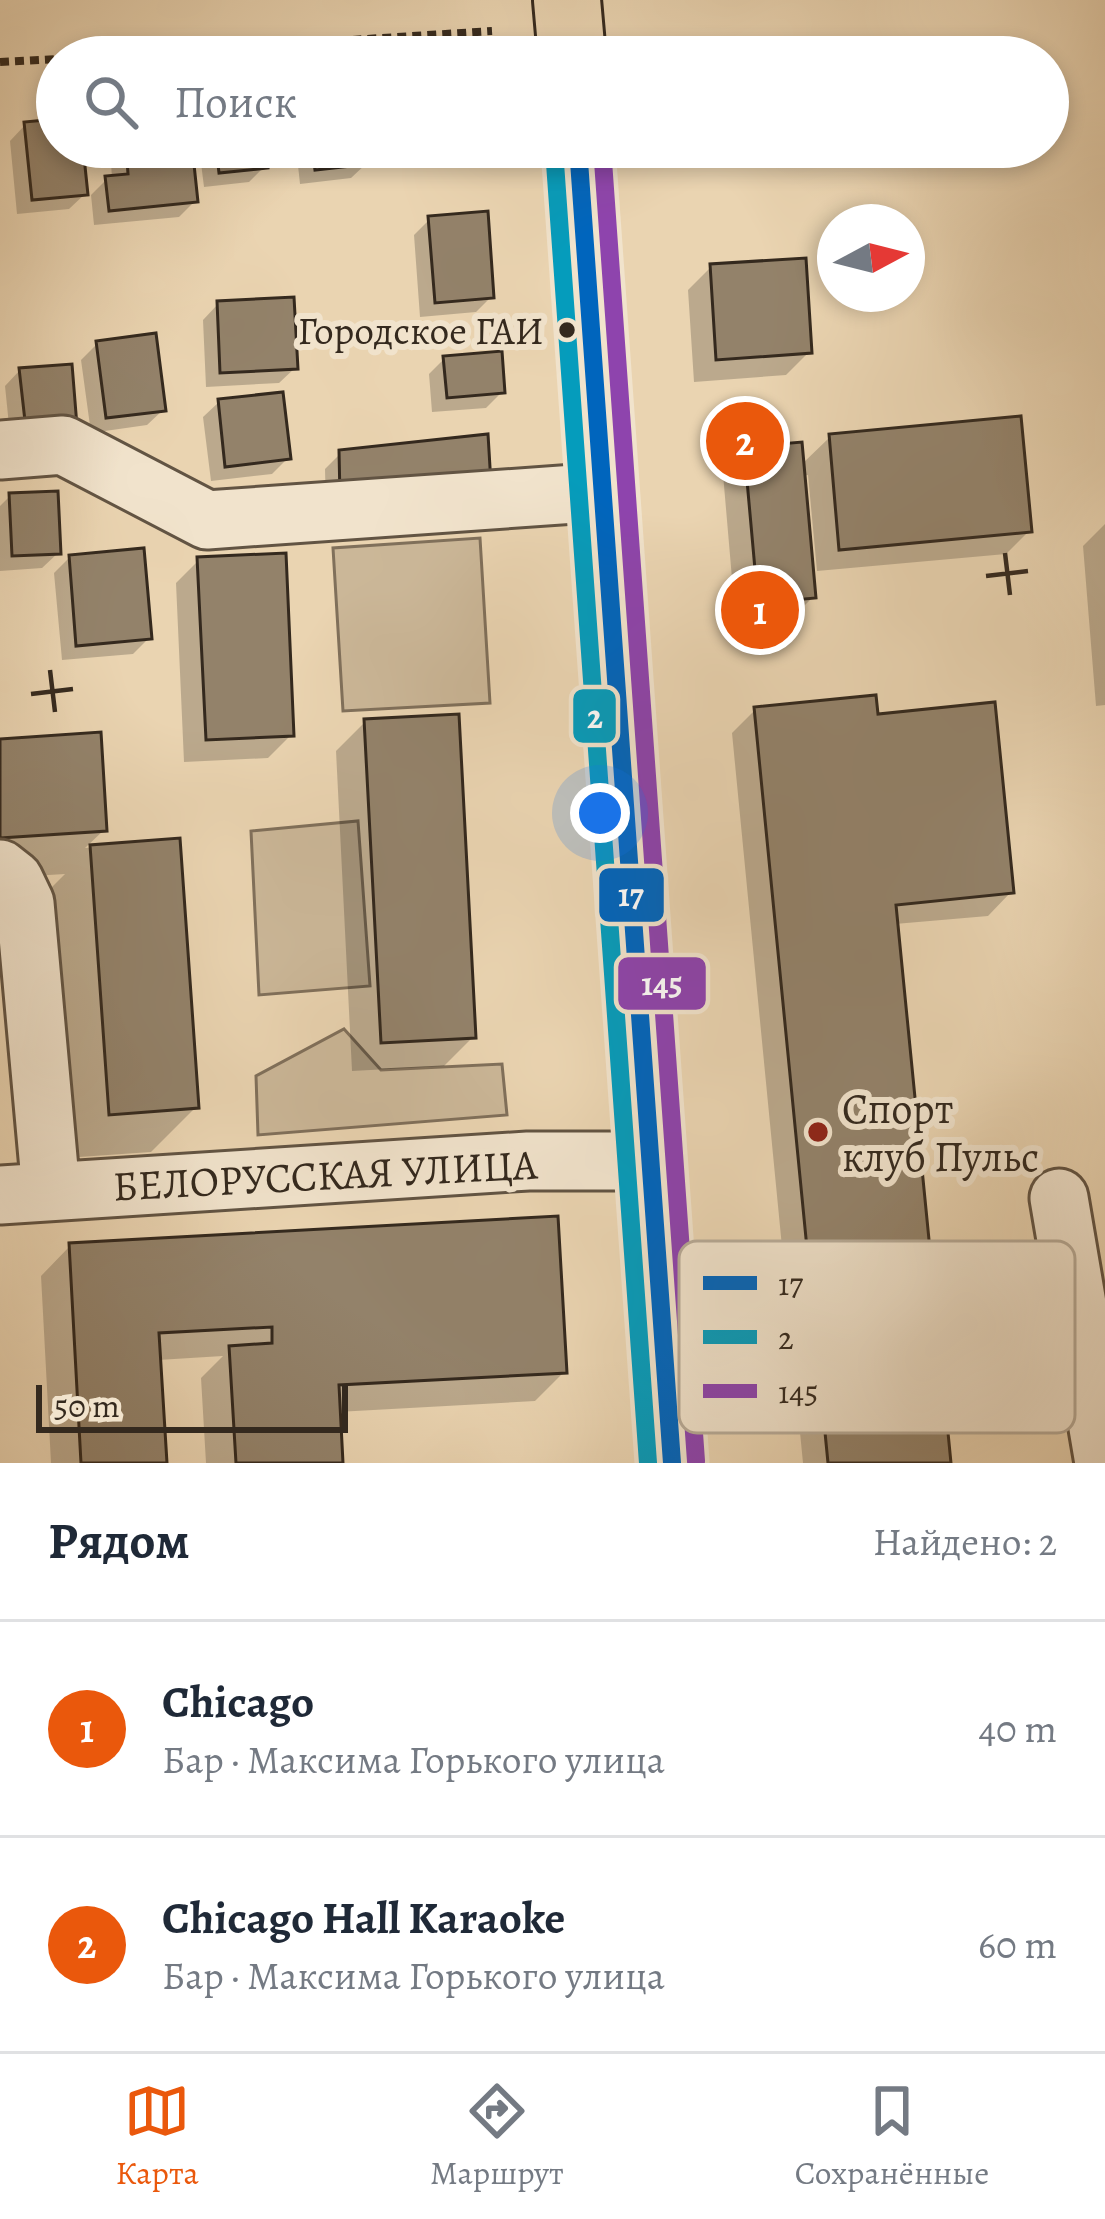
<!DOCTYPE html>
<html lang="ru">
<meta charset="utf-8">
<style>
body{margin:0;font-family:Alegreya,serif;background:#f6f6f7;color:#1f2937}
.compass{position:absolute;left:817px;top:204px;width:108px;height:108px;border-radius:50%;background:#fff;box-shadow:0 6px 18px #0003;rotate:83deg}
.scale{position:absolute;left:36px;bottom:30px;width:312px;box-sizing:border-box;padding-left:12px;border:6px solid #34291e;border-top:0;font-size:33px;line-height:42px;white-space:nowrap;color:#34291e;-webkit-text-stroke:9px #f1e3cc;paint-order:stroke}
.you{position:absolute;left:600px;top:813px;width:42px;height:42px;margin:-30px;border:9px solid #fff;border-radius:50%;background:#1a73e8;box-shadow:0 0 0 18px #1a73e833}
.badge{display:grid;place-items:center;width:78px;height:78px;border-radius:50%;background:#ea580c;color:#fff;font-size:39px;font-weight:700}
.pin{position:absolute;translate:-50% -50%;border:6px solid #fff;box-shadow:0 3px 12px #0006}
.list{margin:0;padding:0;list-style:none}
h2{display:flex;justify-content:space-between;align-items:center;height:156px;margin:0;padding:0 48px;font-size:51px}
h2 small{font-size:39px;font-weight:400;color:#747a83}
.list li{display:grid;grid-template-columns:78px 1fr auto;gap:36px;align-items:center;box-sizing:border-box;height:216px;padding:0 48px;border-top:3px solid #e0e1e3}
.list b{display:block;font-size:45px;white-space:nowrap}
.list p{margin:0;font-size:39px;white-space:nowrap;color:#747a83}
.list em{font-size:39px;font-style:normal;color:#747a83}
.icon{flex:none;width:66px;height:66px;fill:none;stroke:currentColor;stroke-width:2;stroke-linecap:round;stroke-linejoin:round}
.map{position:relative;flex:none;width:1105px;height:1463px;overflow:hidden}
.search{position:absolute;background:#fff;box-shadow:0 6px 18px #0003;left:36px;right:36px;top:36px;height:132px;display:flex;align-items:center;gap:30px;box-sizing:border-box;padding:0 42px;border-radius:66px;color:#747a83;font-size:45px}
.sheet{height:588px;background:#fff}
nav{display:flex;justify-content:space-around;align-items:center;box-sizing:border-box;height:168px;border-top:3px solid #e0e1e3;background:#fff;font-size:33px;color:#747a83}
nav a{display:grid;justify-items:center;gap:6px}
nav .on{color:#ea580c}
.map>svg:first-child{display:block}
.green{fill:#cbb798;stroke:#80705b;stroke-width:3}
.shadow{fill:#0003}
.building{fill:#93826a;stroke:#34291e;stroke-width:3}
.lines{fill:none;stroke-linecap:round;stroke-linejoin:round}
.minor-casing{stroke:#625443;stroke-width:63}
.major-casing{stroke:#34291e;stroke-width:72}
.path{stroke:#34291e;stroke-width:8;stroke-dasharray:9 6;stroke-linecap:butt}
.minor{stroke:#f1e3cc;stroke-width:57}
.major{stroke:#ead4b1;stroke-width:66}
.bus-1-casing{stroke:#f1e3cc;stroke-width:27}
.bus-2-casing{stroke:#f1e3cc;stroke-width:27}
.bus-3-casing{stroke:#f1e3cc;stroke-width:27}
.bus-1{stroke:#0065bd;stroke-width:18}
.bus-2{stroke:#059cbc;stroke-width:18}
.bus-3{stroke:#8e44ad;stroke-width:18}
.ticks{fill:none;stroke:#34291e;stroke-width:4.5}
.bus-dot{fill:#34291e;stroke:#f1e3cc;stroke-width:4.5}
.poi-dot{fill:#8f2418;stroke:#f1e3cc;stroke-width:4.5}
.labels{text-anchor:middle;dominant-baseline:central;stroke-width:12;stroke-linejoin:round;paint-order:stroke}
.bus-label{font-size:39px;fill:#34291e;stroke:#f1e3cc;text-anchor:end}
.poi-label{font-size:42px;fill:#34291e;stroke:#f1e3cc;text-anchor:start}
.street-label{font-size:42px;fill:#34291e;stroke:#f1e3cc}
.key{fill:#f1e3cc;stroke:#b8ab98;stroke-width:3}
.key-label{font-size:33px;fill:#34291e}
.line-badge{stroke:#f1e3cc;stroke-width:4.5}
.badge-label{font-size:33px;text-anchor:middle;font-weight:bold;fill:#fff}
</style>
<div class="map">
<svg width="1105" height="1463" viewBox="0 0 1105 1463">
<rect width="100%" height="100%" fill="#ead4b1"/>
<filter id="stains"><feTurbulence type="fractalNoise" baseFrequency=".00167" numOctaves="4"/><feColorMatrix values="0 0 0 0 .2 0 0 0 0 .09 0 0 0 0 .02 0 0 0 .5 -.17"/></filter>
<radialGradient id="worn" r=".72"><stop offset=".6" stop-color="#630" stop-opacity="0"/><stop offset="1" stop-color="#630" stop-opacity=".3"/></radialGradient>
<path class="green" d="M480,538L490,703L343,711L333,548Z
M358,821L370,986L259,995L251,831Z
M344,1029L381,1070L502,1064L507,1115L258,1135L256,1076Z"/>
<path class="shadow" d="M57,122V147H80L85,194L69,209L17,214L10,141L25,125Z
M110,147H183L195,201L179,217L94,225L91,195L107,179H112Z
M199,147H263L265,166L249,182L204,187Z
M296,147H365L367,163L351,178L300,184Z
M399,147H468L463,152L401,159Z
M430,219L491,297L476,312L420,317L414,235Z
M711,267L809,352L786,375L694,382L688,290Z
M218,304L295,368L279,383L206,387L203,320Z
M97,344L163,410L147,425L91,433L81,360Z
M445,358L502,392L486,408L432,412L429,374Z
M20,370L58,441L11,445L5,386Z
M219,402L288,458L272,474L211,481L203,417Z
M830,437L1029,531L1006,554L817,571L808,475L802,476L813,597L790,620L736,625L723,474L746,450L801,465Z
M485,438L326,512L325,469L341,453Z
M10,496L58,553L42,568L0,571V506Z
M1105,524V705L1096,706L1083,546Z
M70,557L149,638L133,654L62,660L54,573Z
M199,560L291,735L268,758L184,762L176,583Z
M755,710L875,717L1011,892L988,916L895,924L948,1463H803L732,733Z
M365,722L473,1037L444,1066L352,1071L336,751Z
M0,742L104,830L85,848L177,841L196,1107L151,1152L65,1158L47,892L65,874L0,878Z
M70,1246L564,1372L535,1401L337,1412L340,1463H206L201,1378L223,1356L158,1360L164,1463H51L41,1276Z"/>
<path class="building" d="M57,119V147H83L88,195L32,200L24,122Z
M126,147H186V155H193L198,202L109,211L105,176L128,174Z
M216,147H266L268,168L219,173Z
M312,147H368L370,164L315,170Z
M488,211L494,298L435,303L428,216Z
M806,258L812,353L716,360L710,264Z
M294,297L298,369L220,373L217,301Z
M156,333L166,411L106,418L96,341Z
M502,351L505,393L447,398L443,356Z
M72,364L77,426L26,430L19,368Z
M283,392L291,459L225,467L218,399Z
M1021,416L1032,532L839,550L829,434Z
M488,434L491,484L340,498L339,450Z
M802,442L816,598L758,603L744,447Z
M58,491L61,554L12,556L9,493Z
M144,548L152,639L76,646L69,555Z
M286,553L294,736L206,740L197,557Z
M876,695L878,714L995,702L1014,893L896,905L951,1463H828L754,707Z
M459,714L476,1038L381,1043L364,719Z
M101,732L107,831L0,838V739Z
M180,838L199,1108L109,1115L90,845Z
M558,1216L567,1373L339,1385L343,1463H236L229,1346L272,1343V1327L159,1333L167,1463H81L69,1243Z"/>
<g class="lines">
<defs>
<path id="minor" d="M0,450L63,445L207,520L603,492
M0,869L14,880L25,903L51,1191
M0,1195L528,1161H651
M1059,1198L1104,1463"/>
<path id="major" d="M567,0L572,57
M578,147L672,1463"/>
</defs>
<use href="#minor" class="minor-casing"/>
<use href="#major" class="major-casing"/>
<path class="path" d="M83,57L492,31
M0,62L57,59"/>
<use href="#minor" class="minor"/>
<use href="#major" class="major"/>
<defs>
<path id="bus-1" d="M578,147L672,1463"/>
<path id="bus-2" d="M554,149L648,1463"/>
<path id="bus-3" d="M602,147L696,1461"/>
</defs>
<use href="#bus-1" class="bus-1-casing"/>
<use href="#bus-2" class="bus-2-casing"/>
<use href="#bus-3" class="bus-3-casing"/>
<use href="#bus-1" class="bus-1"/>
<use href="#bus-2" class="bus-2"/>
<use href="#bus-3" class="bus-3"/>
</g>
<path class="ticks" d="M1005,553L1010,595M986,576L1028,571M50,670L55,712M31,694L73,689"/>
<circle class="bus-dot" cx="567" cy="330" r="10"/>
<circle class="poi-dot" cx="818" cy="1132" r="12"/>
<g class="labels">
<g class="bus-label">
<text x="544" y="330">Городское ГАИ</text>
</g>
<g class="poi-label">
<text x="842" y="1108">Спорт<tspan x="842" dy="48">клуб Пульс</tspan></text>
</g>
<g class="street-label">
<text transform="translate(325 1175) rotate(-3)">БЕЛОРУССКАЯ УЛИЦА</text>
</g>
</g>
<rect x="679" y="1241" width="396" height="192" rx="18" class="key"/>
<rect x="703" y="1276" width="54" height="14" fill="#0065bd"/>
<rect x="703" y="1330" width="54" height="14" fill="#059cbc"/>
<rect x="703" y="1384" width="54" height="14" fill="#8e44ad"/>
<g class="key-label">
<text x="778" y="1295">17</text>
<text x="778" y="1349">2</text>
<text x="778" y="1403">145</text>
</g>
<g class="line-badge">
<rect x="571" y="687" width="47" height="58" rx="12" fill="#059cbc"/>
<rect x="597" y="866" width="69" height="58" rx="12" fill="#0065bd"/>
<rect x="616" y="955" width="92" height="57" rx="12" fill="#8e44ad"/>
</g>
<g class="badge-label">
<text x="595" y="728">2</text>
<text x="631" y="906">17</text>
<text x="662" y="995">145</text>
</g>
<rect width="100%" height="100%" filter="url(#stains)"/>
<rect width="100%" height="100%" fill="url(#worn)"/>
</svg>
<svg class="compass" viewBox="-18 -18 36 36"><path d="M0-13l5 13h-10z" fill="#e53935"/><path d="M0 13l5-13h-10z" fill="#747a83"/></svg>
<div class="scale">50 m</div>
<div class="you"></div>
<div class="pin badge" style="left:760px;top:610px">1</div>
<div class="pin badge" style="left:745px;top:441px">2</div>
<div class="search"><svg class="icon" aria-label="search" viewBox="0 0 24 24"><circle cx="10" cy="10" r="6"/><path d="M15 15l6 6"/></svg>Поиск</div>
</div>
<section class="sheet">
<h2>Рядом<small>Найдено: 2</small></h2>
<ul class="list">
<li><span class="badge">1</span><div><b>Chicago</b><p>Бар · Максима Горького улица</p></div><em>40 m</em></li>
<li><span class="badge">2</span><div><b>Chicago Hall Karaoke</b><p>Бар · Максима Горького улица</p></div><em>60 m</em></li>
</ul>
</section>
<nav>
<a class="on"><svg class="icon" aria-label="map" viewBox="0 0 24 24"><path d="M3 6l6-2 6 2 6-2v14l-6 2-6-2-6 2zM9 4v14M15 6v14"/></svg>Карта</a>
<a><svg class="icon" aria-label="directions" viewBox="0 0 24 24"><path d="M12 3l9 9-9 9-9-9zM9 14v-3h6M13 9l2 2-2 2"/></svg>Маршрут</a>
<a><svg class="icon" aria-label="saved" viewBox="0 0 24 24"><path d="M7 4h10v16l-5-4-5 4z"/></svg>Сохранённые</a>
</nav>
